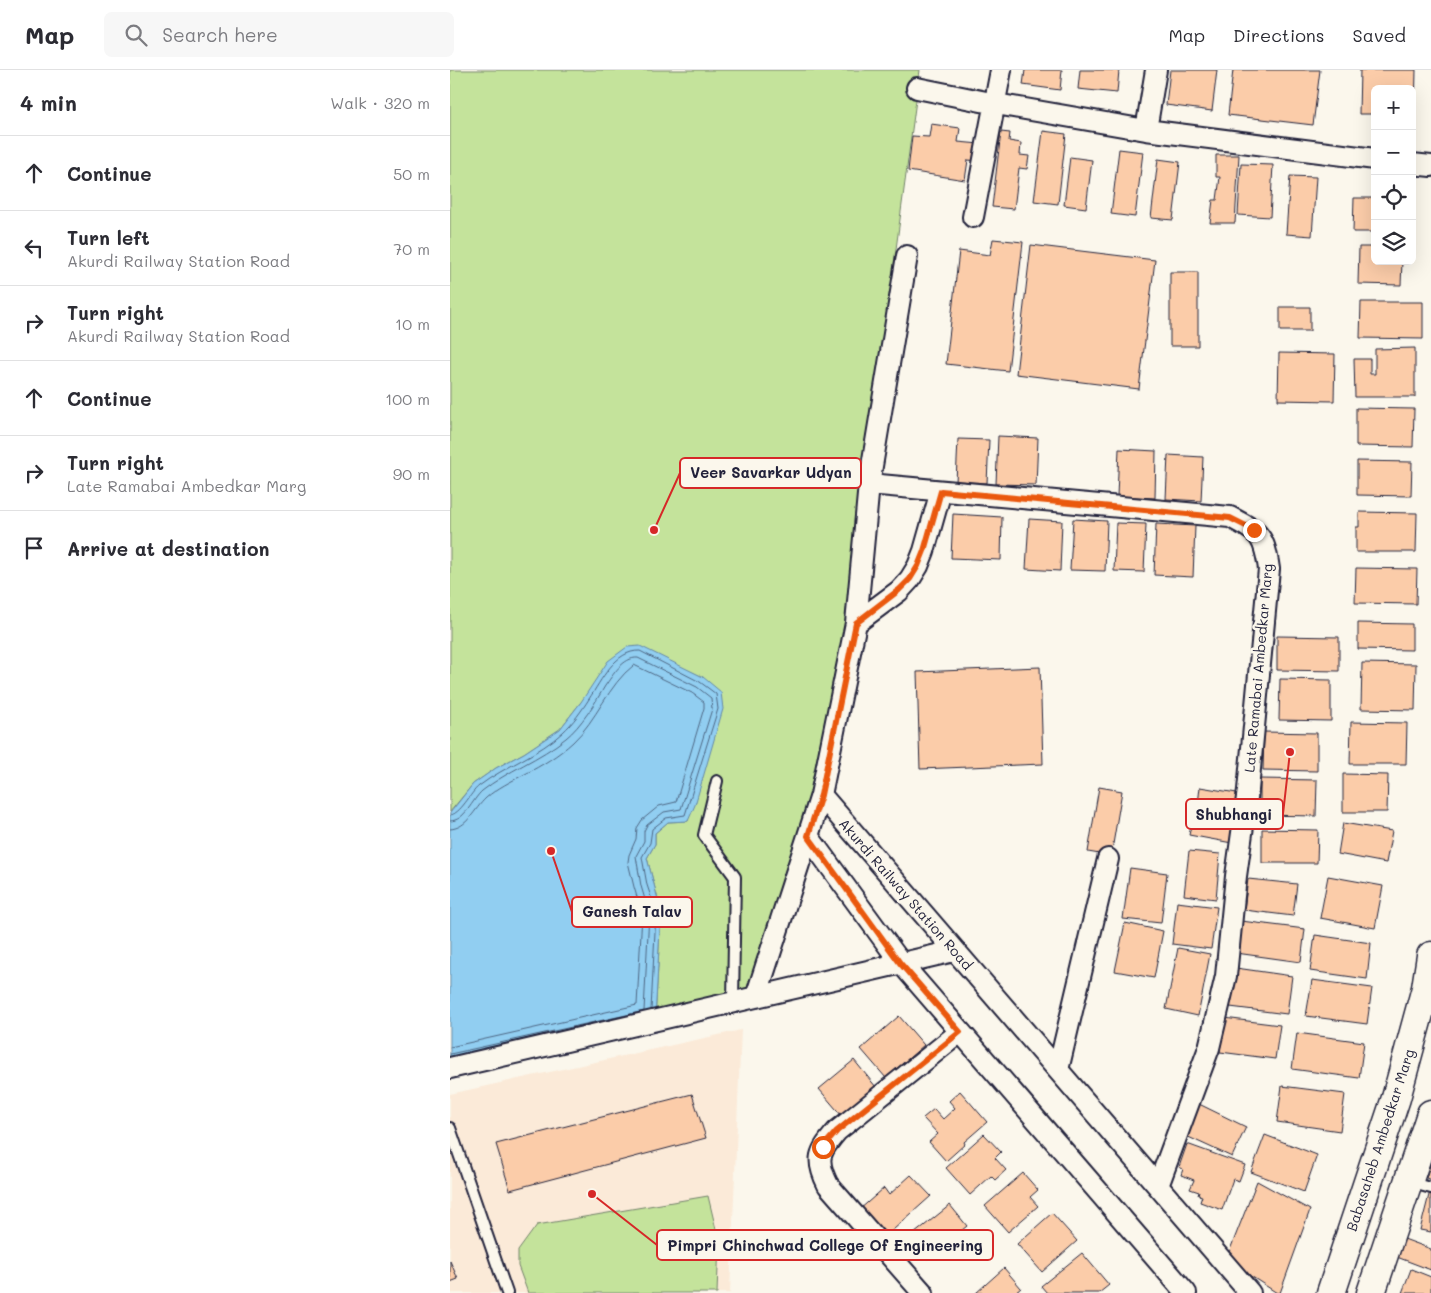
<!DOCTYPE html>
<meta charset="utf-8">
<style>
body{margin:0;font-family:Mali,sans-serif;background:#f7f7f7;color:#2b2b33}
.controls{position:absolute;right:15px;top:15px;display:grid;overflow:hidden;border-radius:8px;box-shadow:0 5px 20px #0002}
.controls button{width:45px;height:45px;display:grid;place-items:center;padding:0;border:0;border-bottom:1px solid #e1e1e2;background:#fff;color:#2b2b33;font:25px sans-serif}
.stop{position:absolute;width:15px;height:15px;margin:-11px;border:4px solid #ea580c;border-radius:50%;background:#fff}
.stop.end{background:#ea580c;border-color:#fff;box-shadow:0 1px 5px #0008}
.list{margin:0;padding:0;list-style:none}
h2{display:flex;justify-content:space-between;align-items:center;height:65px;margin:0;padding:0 20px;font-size:21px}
h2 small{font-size:16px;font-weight:400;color:#7c7c81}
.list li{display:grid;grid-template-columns:32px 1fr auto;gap:15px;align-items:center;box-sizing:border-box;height:75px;padding:0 20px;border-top:1px solid #e1e1e2}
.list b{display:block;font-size:19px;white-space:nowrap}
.list p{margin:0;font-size:16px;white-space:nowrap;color:#7c7c81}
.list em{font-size:16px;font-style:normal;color:#7c7c81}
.icon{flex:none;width:28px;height:28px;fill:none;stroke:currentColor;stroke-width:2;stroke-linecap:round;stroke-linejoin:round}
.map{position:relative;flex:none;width:981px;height:1223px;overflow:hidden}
header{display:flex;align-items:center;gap:30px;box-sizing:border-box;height:70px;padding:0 25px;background:#fff;border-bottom:1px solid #e1e1e2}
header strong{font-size:24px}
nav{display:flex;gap:28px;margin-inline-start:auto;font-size:18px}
.search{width:350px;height:45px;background:#f7f7f7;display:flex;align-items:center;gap:12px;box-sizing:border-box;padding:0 18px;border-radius:8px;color:#7c7c81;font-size:19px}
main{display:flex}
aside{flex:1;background:#fff}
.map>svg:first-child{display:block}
.built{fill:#fbead8}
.green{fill:#c4e39b;stroke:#73826b}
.water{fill:#91cef1;stroke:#6589a8}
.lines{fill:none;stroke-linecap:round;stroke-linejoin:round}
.shore{stroke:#4e6784;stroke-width:1}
.building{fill:#fbcca9;stroke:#22223b}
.service-casing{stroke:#22223b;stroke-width:14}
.minor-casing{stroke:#22223b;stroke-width:24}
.primary-casing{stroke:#22223b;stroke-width:31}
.service{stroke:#fbf7ec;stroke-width:10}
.minor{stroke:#fbf7ec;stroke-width:20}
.primary{stroke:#fbf7ec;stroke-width:28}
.route{stroke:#ea580c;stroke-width:6}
.labels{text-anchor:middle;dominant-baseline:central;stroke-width:5;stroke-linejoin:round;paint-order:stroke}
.street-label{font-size:14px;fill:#22223b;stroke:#fbf7ec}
.leader{fill:none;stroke:#d62828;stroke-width:2}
.callout-dot{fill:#d62828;stroke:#fbf7ec;stroke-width:2}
.callout{fill:#fbf7ec;stroke:#d62828;stroke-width:2}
.callout-label{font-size:15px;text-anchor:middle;font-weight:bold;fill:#22223b}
</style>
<header>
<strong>Map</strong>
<div class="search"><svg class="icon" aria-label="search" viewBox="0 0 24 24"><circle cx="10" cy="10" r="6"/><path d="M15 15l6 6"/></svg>Search here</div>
<nav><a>Map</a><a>Directions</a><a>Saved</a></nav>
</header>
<main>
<aside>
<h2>4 min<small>Walk · 320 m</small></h2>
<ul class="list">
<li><svg class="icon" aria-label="ahead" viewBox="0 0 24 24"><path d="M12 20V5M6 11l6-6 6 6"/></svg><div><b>Continue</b></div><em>50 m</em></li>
<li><svg class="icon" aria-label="left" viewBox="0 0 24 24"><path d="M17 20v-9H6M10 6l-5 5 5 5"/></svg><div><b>Turn left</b><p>Akurdi Railway Station Road</p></div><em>70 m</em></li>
<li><svg class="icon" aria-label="right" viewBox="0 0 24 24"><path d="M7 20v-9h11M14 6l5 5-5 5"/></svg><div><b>Turn right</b><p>Akurdi Railway Station Road</p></div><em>10 m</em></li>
<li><svg class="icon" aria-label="ahead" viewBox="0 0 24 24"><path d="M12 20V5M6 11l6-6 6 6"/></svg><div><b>Continue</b></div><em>100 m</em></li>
<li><svg class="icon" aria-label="right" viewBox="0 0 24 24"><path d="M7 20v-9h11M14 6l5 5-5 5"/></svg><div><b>Turn right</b><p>Late Ramabai Ambedkar Marg</p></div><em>90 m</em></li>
<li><svg class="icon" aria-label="arrive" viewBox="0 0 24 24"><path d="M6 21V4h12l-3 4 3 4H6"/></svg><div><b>Arrive at destination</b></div></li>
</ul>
</aside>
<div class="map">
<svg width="981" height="1223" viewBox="0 0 981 1223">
<rect width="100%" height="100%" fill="#fbf7ec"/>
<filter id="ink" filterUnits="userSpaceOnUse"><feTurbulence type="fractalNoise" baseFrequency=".02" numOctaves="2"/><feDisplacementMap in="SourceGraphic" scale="10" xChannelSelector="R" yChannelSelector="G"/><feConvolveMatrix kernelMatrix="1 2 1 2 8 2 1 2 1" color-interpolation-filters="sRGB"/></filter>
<g filter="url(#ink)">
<path class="built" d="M291,960L280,1223H0V1024Z"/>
<path class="green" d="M0,0H470L402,507L398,553L368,728L304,927L205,950L211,841L197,788L205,774V763L218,752L238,751L253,607L228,596L131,632L110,659L74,683L46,698L23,714L0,742Z
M258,1126L269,1172L267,1223H78L68,1196V1181L87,1155Z"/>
<path class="water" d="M190,576L253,607L271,622L273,639L245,735L238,751L218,752L205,763V774L197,788L211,841L205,950L0,996V743L23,714L46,698L74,683L110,659L131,632L158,591L177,577Z"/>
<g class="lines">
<path class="shore" d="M0,745C11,744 20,723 29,716C55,696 90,684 113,662C123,653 132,640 139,629C151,611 165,580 190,581L250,612L266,624L268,639L235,745L216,748L202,759L200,773L192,787L197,815L206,842L201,940
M0,751C15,751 22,730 32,721C57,701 90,689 116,668C131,656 145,633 155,616C163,605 173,587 188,588L247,617L261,628L262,639L231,739L214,742L197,755L194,761V771L186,786L191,816L199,843L194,941L0,984
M0,759C18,758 24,739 36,728C47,718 62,711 75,704C91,696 109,685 123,672C147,650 158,615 184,595L242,623L254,632V638L226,732L209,736L192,750L187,758L186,769L179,785L178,792L184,817L192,844L187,935L0,977"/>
</g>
<path class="building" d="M575,0H612L610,20L573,15Z
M630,0H669L667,23L628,19Z
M720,0H767L762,41L716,35Z
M783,0H870L863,55L778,45Z
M910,0H966L965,45H962V19H925V44H909Z
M481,54L510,58L508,72L530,74L528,91L518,90L515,110L458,101L462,66L479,67Z
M593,61L616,64L608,134L584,131Z
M551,62L560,63L559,71L571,73L570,85L579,86L577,99L569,98L564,139L542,137Z
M669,79L693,82L685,147L661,144Z
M766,85H789L785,153H760L763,130H767L770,107H766Z
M620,87L642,90L636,138L614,135Z
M708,89L730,92L723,150L701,148Z
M791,94L823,95L820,147L788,145Z
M840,106L866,107L862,166L836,164Z
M904,128H925V162H903Z
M543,169L573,172L558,301L496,294L509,181L540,185Z
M581,175L705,190L689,319L566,304Z
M909,177H925V191H952L951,215L908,214Z
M720,202H748V276H720Z
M911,232H973V269L910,268Z
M830,237H860V261H830Z
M965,278V327H905L904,289H920V304H925V279Z
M829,283L885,284L884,331L828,330Z
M906,338L964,339L963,377L906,376Z
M548,366L588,368L586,415L546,414Z
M508,369L539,370L537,413L506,412Z
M669,379L706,381L705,428L667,426Z
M718,385L753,387L751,431L716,429Z
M907,391L962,392L961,426L907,425Z
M909,442L967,443L966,482H906V457H909Z
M503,444L552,447L551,490L501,488Z
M579,449L612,451L610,501L576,499Z
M623,449L657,451L655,501L620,500Z
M666,453L696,454L694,502L664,501Z
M706,454L745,456L743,507L704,505Z
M906,498L967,499L966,534L905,533Z
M908,553L962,554V580L908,579Z
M827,566L889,567V601L827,600Z
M912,593L966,594L965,640L911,639Z
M590,597L593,694L470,699L467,602Z
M830,609L881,610V651L829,650Z
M901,652L957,653L956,694H900Z
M814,662L867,663V701L813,700Z
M893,704L938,705L937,742H893Z
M810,709L867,710L866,746L810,745Z
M649,717L672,721L661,786L638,782Z
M750,717L793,724L790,749L747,743Z
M744,743L786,751L782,773L739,765Z
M893,753L942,761L936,793L888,784Z
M812,759L868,760L867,793H812Z
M739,781L770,784L766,829L734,825Z
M680,798L717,803L711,853L673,849Z
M878,806L933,816L925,858L870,848Z
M798,809L847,814L843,846L794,840Z
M727,832L767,837L761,879L722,874Z
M791,851L855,859L851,892L786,883Z
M675,853L713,861L704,908L665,901Z
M865,865L921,873L917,909L860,901Z
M728,878L760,884L748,946L716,939Z
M786,898L842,906L837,944L780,937Z
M862,910L922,918L917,954L856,946Z
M449,946L474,975L436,1008L411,979Z
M774,948L830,955L825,989L770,982Z
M847,963L914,972L909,1008L842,999Z
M404,990L426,1017L392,1046L369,1019Z
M832,1016L895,1024L890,1061L827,1052Z
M510,1021L537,1052L514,1072L515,1074L496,1091L479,1072L488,1064L473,1048L484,1039L493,1049L505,1038L499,1031Z
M242,1024L256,1068L60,1120L46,1074Z
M749,1034L796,1057L782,1087L734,1065Z
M534,1064L551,1082L545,1088L556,1100L545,1110L541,1106L520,1125L496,1098Z
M815,1065L867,1085L854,1122L801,1102Z
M737,1074L795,1095L789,1111L783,1109L772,1140L750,1132L752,1126L748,1125L749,1122L740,1119L744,1110L731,1105L733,1099L729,1097Z
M981,1092V1110L976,1108Z
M573,1103L588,1120L580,1127L588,1136L558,1162L535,1136Z
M461,1105L481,1126L434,1168L409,1140L434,1118L439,1125Z
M807,1111L860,1140L830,1223H827L776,1190Z
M980,1121L981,1122V1162L970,1160Z
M500,1135L517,1156L477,1189L459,1168Z
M602,1143L627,1171L592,1202L567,1174Z
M946,1166L981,1179V1200L939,1184Z
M632,1183L659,1215L649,1223H597L591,1216Z
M0,1191L8,1209L0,1212Z
M554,1198L571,1218L565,1223H526Z
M961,1199L981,1207V1223H952Z"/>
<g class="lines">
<defs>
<path id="service" d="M267,711L254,765L285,807L283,932
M0,1058L57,1223
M959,1112L981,1118"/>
<path id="minor" d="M467,18L546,34L696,60L925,89
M696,60L706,0
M962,94L981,96
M523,147L551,0
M457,186L419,414L406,553L371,725L358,766L451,893L736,1223
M419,414L780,447C810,463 814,465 819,499L798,720L786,806L776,906L759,978L708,1116
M406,553L449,521L460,509L468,496L474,481L491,421
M371,725L800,1223
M306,927L358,766
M0,998L504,881
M608,1000L658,789
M473,1223L378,1115C365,1089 369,1082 387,1061L510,962"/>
<path id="primary" d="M881,1223L946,1028L976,918L981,886
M921,1223L981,1044"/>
</defs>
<use href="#service" class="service-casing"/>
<use href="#minor" class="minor-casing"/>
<use href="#primary" class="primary-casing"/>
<use href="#service" class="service"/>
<use href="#minor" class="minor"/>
<use href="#primary" class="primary"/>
</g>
</g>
<g class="lines" filter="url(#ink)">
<path class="route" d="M373,1077L387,1061L510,962L450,893L358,766L371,725L406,553L449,520L460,509L468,496L474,481L491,421L780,448L804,460"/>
</g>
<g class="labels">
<g class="street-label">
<text transform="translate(808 598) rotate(-85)">Late Ramabai Ambedkar Marg</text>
<text transform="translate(456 824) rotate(49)">Akurdi Railway Station Road</text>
<text transform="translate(930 1070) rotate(-72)">Babasaheb Ambedkar Marg</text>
</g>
</g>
<path class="leader" d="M204 460L230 403M840 682L833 744M101 781L122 842M142 1124L207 1175"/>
<g class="callout-dot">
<circle cx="204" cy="460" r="5"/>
<circle cx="840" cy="682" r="5"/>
<circle cx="101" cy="781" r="5"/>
<circle cx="142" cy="1124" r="5"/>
</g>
<g class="callout">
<rect x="230" y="388" width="181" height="30" rx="5"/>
<rect x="736" y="729" width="97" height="30" rx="5"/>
<rect x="122" y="827" width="120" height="30" rx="5"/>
<rect x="207" y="1160" width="336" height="30" rx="5"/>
</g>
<g class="callout-label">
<text x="321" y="408">Veer Savarkar Udyan</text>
<text x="784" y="750">Shubhangi</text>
<text x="182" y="847">Ganesh Talav</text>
<text x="375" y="1181">Pimpri Chinchwad College Of Engineering</text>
</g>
</svg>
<div class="controls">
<button>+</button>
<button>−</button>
<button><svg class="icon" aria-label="locate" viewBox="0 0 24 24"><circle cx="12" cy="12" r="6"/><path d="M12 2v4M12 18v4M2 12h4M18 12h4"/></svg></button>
<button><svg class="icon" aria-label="layers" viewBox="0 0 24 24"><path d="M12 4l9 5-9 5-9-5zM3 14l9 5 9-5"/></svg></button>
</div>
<div class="stop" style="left:373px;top:1077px"></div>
<div class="stop end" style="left:804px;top:460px"></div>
</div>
</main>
